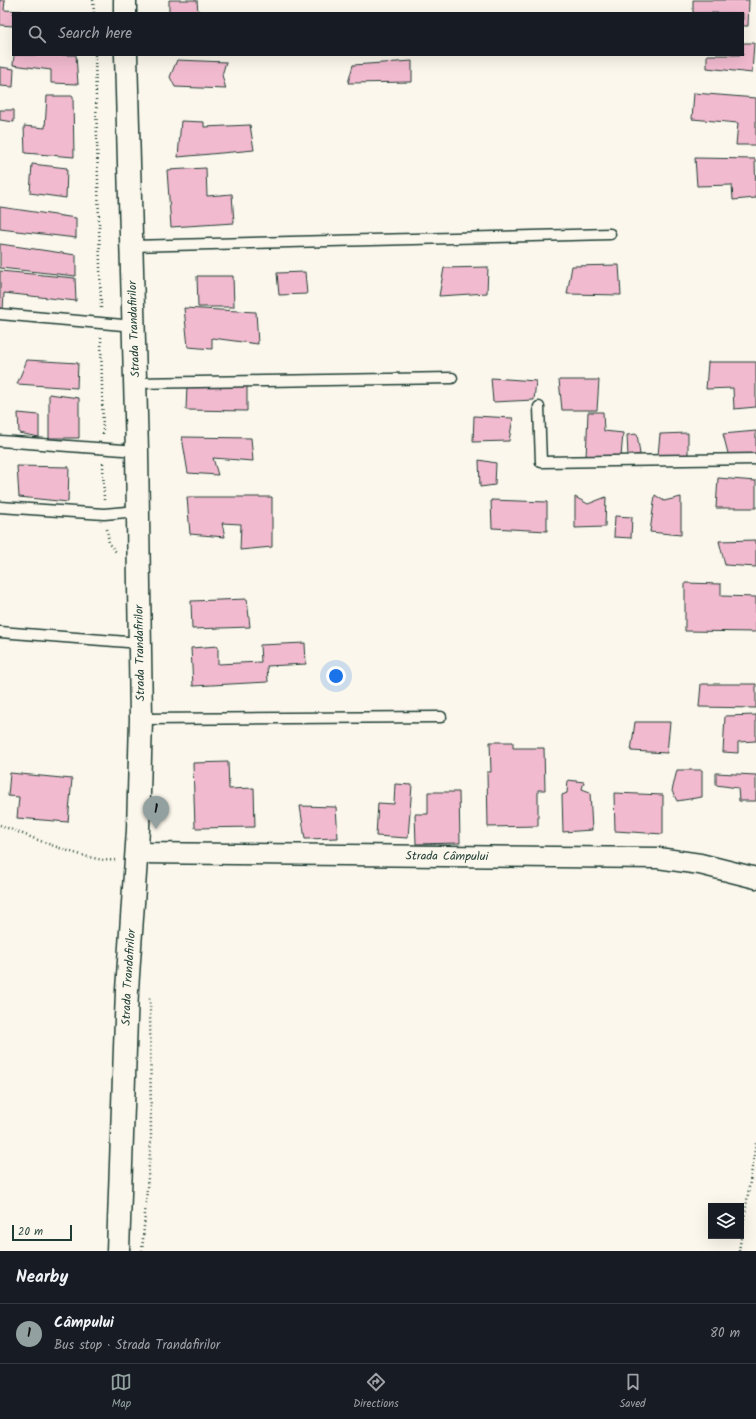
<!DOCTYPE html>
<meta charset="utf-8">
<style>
body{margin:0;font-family:Kalam,sans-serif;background:#20242c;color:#f1f3f6}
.controls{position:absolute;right:12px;bottom:12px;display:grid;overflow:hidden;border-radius:0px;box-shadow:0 4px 16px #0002}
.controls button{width:36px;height:36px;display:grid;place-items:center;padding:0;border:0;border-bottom:1px solid #363941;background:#171b24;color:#f1f3f6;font:20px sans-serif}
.scale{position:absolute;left:12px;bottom:10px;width:60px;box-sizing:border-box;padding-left:4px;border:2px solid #1f3d34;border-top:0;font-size:11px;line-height:14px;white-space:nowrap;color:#1f3d34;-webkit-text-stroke:3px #fbf7ec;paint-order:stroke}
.you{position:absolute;left:336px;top:676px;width:14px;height:14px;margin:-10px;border:3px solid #fff;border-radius:50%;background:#1a73e8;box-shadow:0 0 0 6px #1a73e833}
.badge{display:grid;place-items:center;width:26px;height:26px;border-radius:50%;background:#92a19f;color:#111;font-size:13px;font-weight:700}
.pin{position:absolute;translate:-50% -33px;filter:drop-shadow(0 1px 2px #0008)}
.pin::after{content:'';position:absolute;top:21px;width:14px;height:12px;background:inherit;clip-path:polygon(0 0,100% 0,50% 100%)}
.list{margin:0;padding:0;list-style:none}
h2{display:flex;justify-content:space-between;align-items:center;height:52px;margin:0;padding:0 16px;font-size:17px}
h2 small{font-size:13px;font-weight:400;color:#9ea1a6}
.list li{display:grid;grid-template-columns:26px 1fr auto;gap:12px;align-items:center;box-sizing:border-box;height:60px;padding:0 16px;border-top:1px solid #363941}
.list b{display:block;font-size:15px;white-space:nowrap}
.list p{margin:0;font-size:13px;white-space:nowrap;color:#9ea1a6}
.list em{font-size:13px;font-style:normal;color:#9ea1a6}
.icon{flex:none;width:22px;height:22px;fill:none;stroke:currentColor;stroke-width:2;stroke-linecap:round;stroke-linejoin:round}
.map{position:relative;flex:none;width:756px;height:1251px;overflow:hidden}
.search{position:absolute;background:#171b24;box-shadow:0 4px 16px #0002;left:12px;right:12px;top:12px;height:44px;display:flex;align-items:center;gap:10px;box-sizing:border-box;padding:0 14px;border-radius:0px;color:#9ea1a6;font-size:15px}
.sheet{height:112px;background:#171b24}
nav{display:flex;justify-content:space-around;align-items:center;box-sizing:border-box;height:56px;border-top:1px solid #363941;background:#171b24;font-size:11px;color:#9ea1a6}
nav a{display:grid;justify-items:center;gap:2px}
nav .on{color:#92a19f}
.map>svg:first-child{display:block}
.building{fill:#f2bacf;stroke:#1f3d34}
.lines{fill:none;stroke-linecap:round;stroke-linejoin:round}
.lane-casing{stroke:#1f3d34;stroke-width:13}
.street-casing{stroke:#1f3d34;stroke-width:23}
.secondary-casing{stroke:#1f3d34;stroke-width:25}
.path{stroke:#1f3d34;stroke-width:2.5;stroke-dasharray:1 3;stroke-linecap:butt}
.lane{stroke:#fbf7ec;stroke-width:10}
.street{stroke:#fbf7ec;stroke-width:20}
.secondary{stroke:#fbf7ec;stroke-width:22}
.labels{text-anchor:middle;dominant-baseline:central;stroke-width:4;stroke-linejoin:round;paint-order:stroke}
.street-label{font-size:12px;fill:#1f3d34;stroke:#fbf7ec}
</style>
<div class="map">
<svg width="756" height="1251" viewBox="0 0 756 1251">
<rect width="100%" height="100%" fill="#fbf7ec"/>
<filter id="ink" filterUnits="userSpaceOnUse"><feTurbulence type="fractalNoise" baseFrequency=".025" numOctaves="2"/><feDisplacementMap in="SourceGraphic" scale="8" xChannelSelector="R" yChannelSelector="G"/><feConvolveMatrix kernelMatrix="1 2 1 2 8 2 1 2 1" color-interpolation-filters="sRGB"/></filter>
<g filter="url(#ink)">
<path class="building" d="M0,0H5L4,10L22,11V13H13V26L0,25Z
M169,0H197L198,13H169Z
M693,0H749L748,26H743V13H693Z
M743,43H754L752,73L707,68V55H743Z
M14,55H76L78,84L51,83V70L13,65Z
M177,60L226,62L222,75L226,89L175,87L170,77Z
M412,61V82L348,83L353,65Z
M0,67L14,69L13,87L0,86Z
M694,93L756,98V145H736L738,123L692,119Z
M47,96H73L74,157L25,153L24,126L45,128Z
M0,110H14V122L0,120Z
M181,121L204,122V127L250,125L254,150L178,157Z
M695,158L755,159L756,198L733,200L732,185L697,186Z
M32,164L67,168L66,198L30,193Z
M206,168L207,196L232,194L234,223L171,227L167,170Z
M0,207L76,218V238L0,229Z
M0,244L76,255V276L0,268Z
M619,265L621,295L567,294L572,266Z
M488,267L487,293L439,296L444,268Z
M0,271L75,278L76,301L4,293L3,311H0Z
M305,272L307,294L279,295L277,273Z
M197,276H233L234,307H198Z
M184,308L256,312L258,344L212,338V349L188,347Z
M27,360L78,363L77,388L17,384Z
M708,362H756V407L734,409L733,388L706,389Z
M491,378L536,381L534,400L493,402Z
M559,380H599L597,410H562Z
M187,385L247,386V411L186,410Z
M49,394L79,398V438H49Z
M588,412H603L604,431L623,433L621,457L586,458Z
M18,413L39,415V437L19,433Z
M474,416L513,418L509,441L473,442Z
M756,431V456L729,457L723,434Z
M688,433V457L658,455L660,434Z
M637,434L640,454L628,457L627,435Z
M182,437L251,438L253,461L213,458L218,475L188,473Z
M479,460L496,463L495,485L480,487Z
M17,466L69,467L68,502L19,497Z
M718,478L756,481V508H716Z
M655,495L664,501L681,497V535L650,532Z
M187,497H272V547L240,550L241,524L222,523L225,537L190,534Z
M575,497L588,504L606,497L605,527L575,528Z
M491,500L547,502V531L492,528Z
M615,516L632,517L631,538L614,537Z
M756,540V567L725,565L719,541Z
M685,583L721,584V596L756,597V632L685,631Z
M247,599L250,627L192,629L191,601Z
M305,643L306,664L267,666L268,682L193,686L191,648L218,646V664L261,662L260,645Z
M701,684H756V708L699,707Z
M756,715V741L738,742V753L723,752L725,716Z
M635,722H670L667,753L631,751Z
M490,742H513V748H544L545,790H538V826L488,827L487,772H491Z
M228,762L229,789L254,788L255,827L195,828L193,763Z
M677,770H702V797L677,801L672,791Z
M10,773L72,779L68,822L17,818L19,797L8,796Z
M716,773L756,775V801H739L738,788L716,785Z
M568,780L584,782L582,789L590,792L592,830L563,832L562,795L567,793Z
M395,784L412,785L408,838L376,836L378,803L394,804Z
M428,792H459L460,843L416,844L415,814H428Z
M614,793L663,795V834L615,831Z
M300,806L336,807L338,838L305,839Z"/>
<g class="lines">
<defs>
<path id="lane" d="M131,246L610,234
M0,314L134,326
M135,383L452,378
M539,407L541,462L756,459
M0,441L137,451
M0,507L104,514L138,511
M0,632L140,643
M141,719L441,717"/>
<g id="street">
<path id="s1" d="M137,853L658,858L700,864L756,878"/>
</g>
<g id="secondary">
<path d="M125,0V13"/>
<path id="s2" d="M118,1251L127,990L138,830L141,719L137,451L126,55"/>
</g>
</defs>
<use href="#lane" class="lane-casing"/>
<use href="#street" class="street-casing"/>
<use href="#secondary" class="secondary-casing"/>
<path class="path" d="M93,0L94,13
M95,55L101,308
M101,337L103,434
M103,463L104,500
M107,529L109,544L117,553
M0,825C24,834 92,864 115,860
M142,1251L151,1140L150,996
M739,1251L756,1143"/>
<use href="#lane" class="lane"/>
<use href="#street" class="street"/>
<use href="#secondary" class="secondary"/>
</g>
</g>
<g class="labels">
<g class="street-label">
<text transform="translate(134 329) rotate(-92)">Strada Trandafirilor</text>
<text transform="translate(140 653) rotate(-91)">Strada Trandafirilor</text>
<text stroke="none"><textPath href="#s1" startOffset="310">Strada Câmpului</textPath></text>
<text stroke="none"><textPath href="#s2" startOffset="274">Strada Trandafirilor</textPath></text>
</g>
</g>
</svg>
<div class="controls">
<button><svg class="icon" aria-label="layers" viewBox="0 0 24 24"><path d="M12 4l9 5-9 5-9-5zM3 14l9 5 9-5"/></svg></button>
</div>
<div class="scale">20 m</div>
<div class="you"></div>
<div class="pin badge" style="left:156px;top:829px">1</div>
<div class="search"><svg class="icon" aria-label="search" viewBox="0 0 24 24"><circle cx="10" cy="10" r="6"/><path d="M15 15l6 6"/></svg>Search here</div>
</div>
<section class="sheet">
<h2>Nearby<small></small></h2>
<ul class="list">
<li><span class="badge">1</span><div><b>Câmpului</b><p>Bus stop · Strada Trandafirilor</p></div><em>80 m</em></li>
</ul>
</section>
<nav>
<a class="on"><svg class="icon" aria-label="map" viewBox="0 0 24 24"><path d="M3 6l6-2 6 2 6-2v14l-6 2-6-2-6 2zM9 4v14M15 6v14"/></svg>Map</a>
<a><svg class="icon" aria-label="directions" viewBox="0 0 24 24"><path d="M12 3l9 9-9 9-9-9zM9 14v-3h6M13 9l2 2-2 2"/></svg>Directions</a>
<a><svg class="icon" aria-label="saved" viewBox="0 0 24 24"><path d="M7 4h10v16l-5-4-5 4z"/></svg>Saved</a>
</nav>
